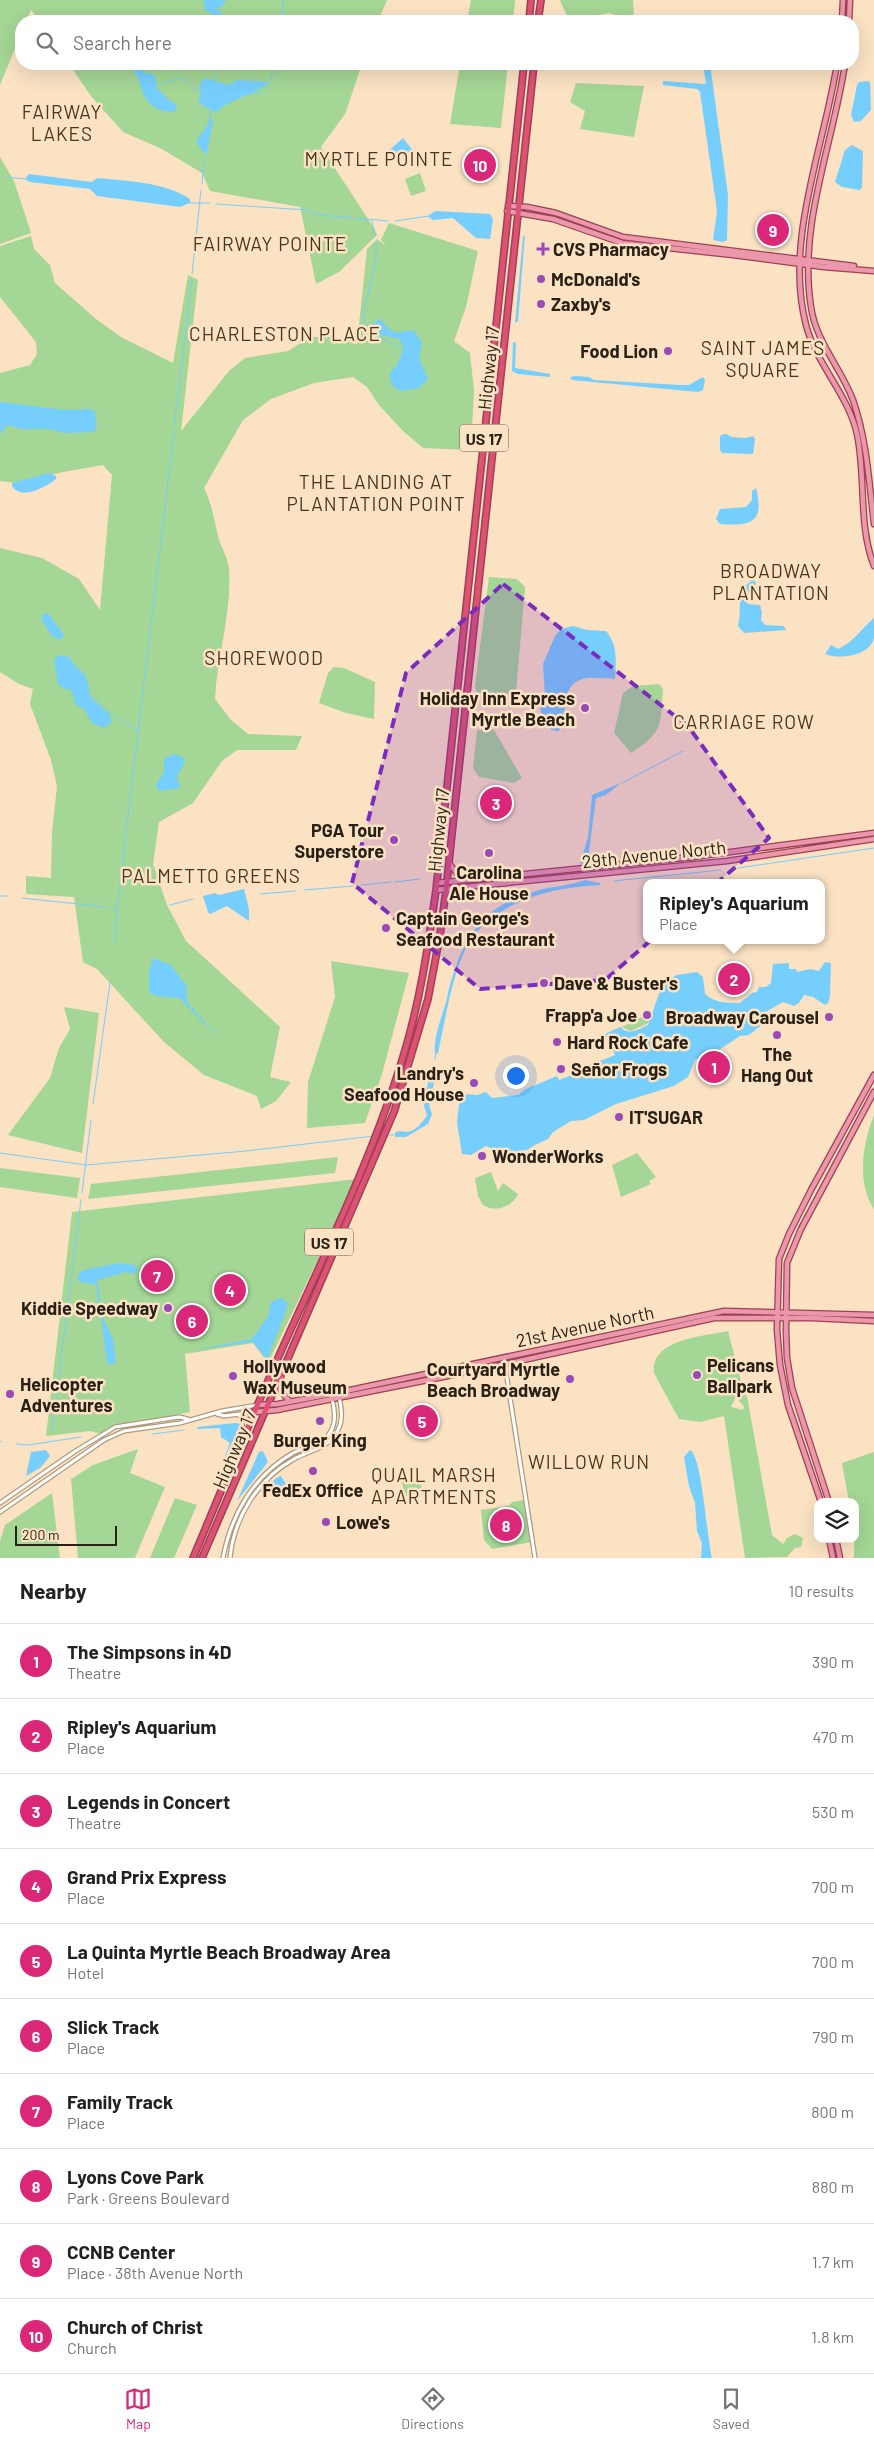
<!DOCTYPE html>
<meta charset="utf-8">
<style>
body{margin:0;font-family:Barlow,sans-serif;background:#f2f2f2;color:#222}
.controls{position:absolute;right:15px;bottom:15px;display:grid;overflow:hidden;border-radius:10px;box-shadow:0 5px 20px #0002}
.controls button{width:45px;height:45px;display:grid;place-items:center;padding:0;border:0;border-bottom:1px solid #e0e0e0;background:#fff;color:#222;font:25px sans-serif}
.scale{position:absolute;left:15px;bottom:12px;width:102px;box-sizing:border-box;padding-left:5px;border:2px solid #2a2116;border-top:0;font-size:14px;line-height:18px;white-space:nowrap;color:#2a2116;-webkit-text-stroke:4px #fae2c3;paint-order:stroke}
.you{position:absolute;left:515px;top:1075px;width:18px;height:18px;margin:-12px;border:4px solid #fff;border-radius:50%;background:#1a73e8;box-shadow:0 0 0 8px #1a73e833}
.badge{display:grid;place-items:center;width:32px;height:32px;border-radius:50%;background:#db2777;color:#fff;font-size:16px;font-weight:700}
.pin{position:absolute;translate:-50% -50%;border:2px solid #fff;box-shadow:0 1px 5px #0006}
.popup{position:absolute;left:643px;top:879px;width:182px;height:65px;box-sizing:border-box;display:grid;place-content:center;border-radius:10px;background:#fff;filter:drop-shadow(0 1px 4px #0005);font-size:16px;white-space:nowrap;color:#767676}
.popup b{font-size:19px;color:#222}
.popup::after{content:'';position:absolute;left:50%;top:100%;margin-left:-10px;border:10px solid transparent;border-top-color:#fff}
.list{margin:0;padding:0;list-style:none}
h2{display:flex;justify-content:space-between;align-items:center;height:65px;margin:0;padding:0 20px;font-size:21px}
h2 small{font-size:16px;font-weight:400;color:#767676}
.list li{display:grid;grid-template-columns:32px 1fr auto;gap:15px;align-items:center;box-sizing:border-box;height:75px;padding:0 20px;border-top:1px solid #e0e0e0}
.list b{display:block;font-size:19px;white-space:nowrap}
.list p{margin:0;font-size:16px;white-space:nowrap;color:#767676}
.list em{font-size:16px;font-style:normal;color:#767676}
.icon{flex:none;width:28px;height:28px;fill:none;stroke:currentColor;stroke-width:2;stroke-linecap:round;stroke-linejoin:round}
.map{position:relative;flex:none;width:874px;height:1558px;overflow:hidden}
.search{position:absolute;background:#fff;box-shadow:0 5px 20px #0002;left:15px;right:15px;top:15px;height:55px;display:flex;align-items:center;gap:12px;box-sizing:border-box;padding:0 18px;border-radius:20px;color:#767676;font-size:19px}
.sheet{height:815px;background:#fff}
nav{display:flex;justify-content:space-around;align-items:center;box-sizing:border-box;height:70px;border-top:1px solid #e0e0e0;background:#fff;font-size:14px;color:#767676}
nav a{display:grid;justify-items:center;gap:2px}
nav .on{color:#db2777}
.map>svg:first-child{display:block}
.green{fill:#a4d695}
.water{fill:#76cefd}
.lines{fill:none;stroke-linecap:round;stroke-linejoin:round}
.stream{stroke:#76cefd;stroke-width:1}
.minor-casing{stroke:#b19b7e;stroke-width:5.5}
.major-casing{stroke:#9e4153;stroke-width:7}
.highway-casing{stroke:#9e4153;stroke-width:8}
.minor{stroke:#fff;stroke-width:3}
.major{stroke:#eb97ac;stroke-width:4.5}
.highway{stroke:#dd5274;stroke-width:5}
.marked{fill:#7b2cbf;fill-opacity:0.2;stroke:#7b2cbf;stroke-width:4;stroke-dasharray:10 6;stroke-linejoin:round}
.poi-dot{fill:#9b49b9;stroke:#fae2c3;stroke-width:2}
.labels{text-anchor:middle;dominant-baseline:central;stroke-width:5;stroke-linejoin:round;paint-order:stroke}
.shield{fill:#fae2c3;stroke:#685b4a;stroke-width:1}
.shield-label{font-size:16px;font-weight:bold;fill:#2a2116}
.poi-label{font-size:18px;font-weight:bold;fill:#2a2116;stroke:#fae2c3;text-anchor:start}
.street-label{font-size:18px;fill:#2a2116;stroke:#fae2c3}
.neighbourhood-label{font-size:19px;letter-spacing:1px;fill:#49371c;stroke:#fae2c3}
</style>
<div class="map">
<svg width="874" height="1558" viewBox="0 0 874 1558">
<rect width="100%" height="100%" fill="#fae2c3"/>
<path class="green" d="M0,0H387L378,21H39L31,10L26,21H21V34L0,85Z
M471,0H515L513,21H467Z
M560,0H633L634,18H623L609,13L569,21Z
M69,64H362L345,114L321,147L374,228L377,235L339,272L316,284L300,207L210,191L202,173L160,148L123,132L91,96Z
M460,64H508L501,128L450,124Z
M576,83L644,86L634,137L580,129L585,111L570,102Z
M0,157L14,181L31,233L0,244Z
M420,173L426,191L411,196L405,179Z
M389,223L478,251L466,307L454,341L470,353L474,391L471,450L423,448L403,431L379,405L367,387L353,377L314,383L271,399L243,420L204,488C212,504 214,519 218,536C221,547 228,558 229,569C232,613 217,655 215,699L231,720L248,734L302,736L296,750H237L222,761L193,803L159,822L153,864L167,905L186,941L280,1027L270,1077L291,1082L276,1101L261,1109L257,1096L204,1075L164,1042L97,969L83,962L74,897L26,894V876L51,878L52,833L57,786L51,760L30,704L33,689L19,684L0,672V548L42,558L79,579L100,610L112,475L103,465L63,472L17,483L0,481V373L30,365L37,354L36,342L0,297V246L31,236L34,249L50,265L55,283L96,319L121,337L173,363L188,275L198,280L181,431L229,371L245,358L288,351L310,337H332L357,344L367,249L377,239L386,246L381,240Z
M489,577L517,579L525,587L516,692L478,697L475,686Z
M334,667L344,668L375,682L374,719L346,713L319,703L328,673Z
M659,684L663,689C660,725 664,732 631,753L614,733L623,693L633,686Z
M477,730H494L522,778L514,783L479,777L473,768Z
M331,961L409,973L382,1074L365,1123L307,1128L308,1082L335,997Z
M64,1007L99,1013L82,1153L8,1135L50,1078L59,1048L70,1029Z
M646,1015L651,1018L648,1023L631,1031L622,1027Z
M874,1115V1209C856,1182 863,1143 874,1115Z
M637,1153L656,1177L649,1181L651,1184L621,1197L612,1165Z
M338,1157L335,1173L88,1199L91,1184Z
M0,1168L80,1178L77,1198L0,1187Z
M491,1172L498,1191L503,1183L518,1194C512,1207 496,1213 483,1205L478,1196L475,1178Z
M357,1179L268,1363L253,1343L185,1354L190,1412L115,1427L102,1434L90,1431L46,1436L72,1212Z
M728,1331L742,1385L731,1407L743,1410L744,1406L739,1401L743,1393L747,1396L772,1535L783,1544L787,1538L795,1534L803,1538L801,1547L795,1548L787,1557L745,1558L724,1416L700,1422L679,1419L654,1373C650,1339 705,1336 728,1331Z
M138,1449L130,1473L165,1487L135,1558H78L71,1479L93,1465Z
M874,1452V1558H854L855,1502H849L842,1463Z
M420,1479L423,1493L405,1496L402,1481Z
M52,1493L60,1558H0V1541L5,1525Z
M175,1498L197,1505L174,1558H150Z
M525,1500L532,1542L492,1549L484,1540L481,1510L509,1506L512,1502Z"/>
<path class="water" d="M203,0H226L223,5L216,9L223,16L224,21H214V15L205,10Z
M129,64H138L145,73L153,74L156,78V87L170,101L175,103L177,110C171,112 167,112 161,110C137,102 144,79 129,64Z
M703,64H710L728,195L727,240L723,242L713,240L717,211L700,92L697,89L663,85V81L706,84Z
M205,78L229,85L237,80L269,82C253,96 231,98 216,112L203,106L198,101L201,94L199,85Z
M868,81L870,82L871,110L861,121L854,122L851,115L857,85L859,82Z
M210,118L213,120L207,154H205L196,143C200,132 207,130 210,118Z
M403,138L414,152H398L393,156L386,153Z
M852,145L863,151L862,187L860,190L842,187L835,182L845,150Z
M29,174L92,182L97,178C126,181 165,182 190,199V203L180,207L97,196L90,189L30,182L25,179Z
M435,211L490,214L493,219L490,239L476,238L453,218L433,220L428,216Z
M525,235L518,321L515,323L523,237Z
M380,319C397,337 391,333 413,330L422,342L419,358L428,379L419,388L401,391L392,386L389,374L397,365L404,348L399,339L372,333V324Z
M513,342L516,343L515,368L550,374V377L518,374L512,371Z
M575,376L589,377L594,380L680,385H689L703,377L705,380L703,390L698,392L572,380L570,377Z
M0,402L65,410L90,409L95,412L97,428L93,432L64,433L50,429H22L8,425L0,434Z
M724,434H727L731,437L746,438L753,436L755,439L753,454L722,453L720,450V436Z
M49,473L56,476V479C46,487 21,501 12,486V483Z
M756,488C765,524 750,526 720,524L716,519L720,509L746,507L752,500V491Z
M754,579L756,584L745,599L748,604L760,605L762,613L761,620L765,625L784,626L786,630L744,633L738,626C743,607 734,590 754,579Z
M48,613L64,635L61,640L52,636L41,619L43,614Z
M874,618C874,624 874,632 874,638C870,656 839,660 825,654L831,645L838,649C854,642 861,629 874,618Z
M573,626L587,630L606,631C618,645 616,661 615,679C590,677 568,673 565,705C564,715 565,722 559,731C545,731 544,721 540,709L545,696L543,664L555,636L561,629Z
M60,655L69,657L75,666L86,676L91,698L109,714L112,722L104,728L91,722L84,709L75,704C70,681 72,695 58,685L54,659Z
M175,754L184,758L185,762L177,776L180,788L158,791L156,785L164,772V758Z
M621,783L606,795L596,798L588,859L586,863L580,864L588,837L592,795Z
M585,880L600,883V885C555,887 502,899 473,937C454,961 445,1022 438,1053L435,1054C433,1036 443,1015 447,998C459,944 479,906 536,891C552,886 569,886 585,880Z
M244,889L249,909V921L227,906L210,914L208,912L203,896L215,893L219,895Z
M153,958L171,965L186,985L187,1002L220,1039L179,998L156,996L149,992V972Z
M825,962L831,963L830,996L828,1003L825,1005L813,997L804,995L799,1003L794,1006L783,1002L764,1013L766,1016L759,1020L763,1024L749,1035L740,1036L719,1050L695,1060L688,1077L674,1086L616,1104L584,1120L571,1121L553,1132L548,1139L535,1145L527,1150L502,1153L486,1146L471,1155L462,1154L457,1123L459,1104L465,1094L477,1095L486,1092L492,1098L518,1095L526,1089L557,1076L559,1080L574,1074L573,1070C587,1063 601,1062 615,1055L605,1034L620,1027C629,1036 639,1029 648,1025L660,991L657,986L677,975L697,972L703,977L705,994C715,1003 727,1003 740,1003L752,993L757,992L759,987H766L771,983L773,964L789,963V969H796L797,972L810,969L819,971Z
M430,1070H437L429,1105L432,1114L428,1124L406,1137H395V1133C400,1130 401,1132 407,1132C417,1130 422,1123 427,1115L424,1106Z
M118,1263L135,1265L138,1270L135,1274L127,1272L97,1280L104,1321L113,1338L116,1362L109,1365L107,1362L96,1285L77,1281L80,1272L84,1270Z
M281,1298L285,1300L288,1305L267,1360L253,1342L193,1350L252,1339L268,1316L271,1302Z
M236,1423L241,1424L222,1464L230,1443L221,1437L220,1428L197,1429V1427Z
M46,1450L50,1456L40,1468L26,1476L31,1452Z
M690,1450C702,1455 707,1540 712,1558H701L702,1543L697,1531L695,1503L689,1486L684,1457Z
M263,1451L268,1462L237,1501L259,1452Z
M281,1476L286,1484L284,1488L269,1491L267,1489L276,1478Z"/>
<g class="lines">
<path class="stream" d="M283,0V21
M220,13L221,5
M214,81L215,70
M154,85L183,78L200,94
M250,94L263,92L271,80L274,64
M210,120L211,109
M7,177L25,179
M202,184L204,162
M190,203H210
M216,204L307,210L320,215L352,218
M355,218L388,221
M372,221L375,235
M395,221L429,216
M192,274L201,190
M372,331L364,322L363,316L376,261V242
M376,334L404,351
M174,428L192,280
M91,696L114,716L138,730
M622,783L683,751
M738,868L874,848
M614,881L721,870
M395,882L420,879
M361,885L391,882
M305,890L353,886
M260,894L295,891
M0,896H7
M22,898L106,907
M170,905L193,899
M111,908L116,909
M115,942L117,909L174,432
M435,1060L436,1053
M93,1104L110,983
M386,1135H394
M0,1153L86,1165L246,1151L374,1136
M82,1193L91,1120
M52,1431L81,1200
M153,1434L184,1430
M0,1441L2,1442
M17,1444L28,1445L81,1437"/>
<defs>
<path id="minor" d="M504,1359L535,1558
M217,1414L224,1416L255,1412
M238,1415L246,1419L247,1426
M0,1503L74,1452L115,1427L179,1417L188,1419
M0,1512L104,1440L124,1431L180,1423L222,1411L257,1405
M223,1558C231,1515 253,1476 293,1453C304,1447 322,1445 329,1434C338,1422 334,1407 331,1394
M230,1558C234,1517 258,1479 294,1459C308,1451 325,1449 334,1436C344,1424 342,1411 339,1396"/>
<path id="major" d="M842,21L843,0
M849,21L850,0
M837,64C824,147 784,241 806,325C816,364 848,394 857,434C866,477 858,525 874,566
M845,64C833,144 798,225 811,307C816,342 841,368 853,400C867,440 869,482 874,524
M508,206L527,207L556,213L623,237L854,266
M507,211L553,219L622,243L733,255L824,267L874,271
M449,863L458,875L469,880
M437,883L693,857L874,833
M436,890L727,861L874,839
M281,1377L280,1390L290,1402
M257,1405L278,1404L331,1394L724,1311L874,1315
M255,1412L277,1410L483,1369L714,1318H812L874,1321
M821,1502L788,1405L780,1365L777,1330L779,1259L789,1234L811,1190L874,1075
M829,1502L792,1388L787,1358L786,1330L787,1263L801,1229L874,1092
M829,1539L833,1558
M836,1539L840,1558"/>
<path id="highway" d="M529,21L531,0
M538,21L541,0
M193,1558C220,1494 246,1430 274,1367C319,1265 371,1163 403,1057C420,1002 428,947 436,890L524,64
M202,1558L394,1112L428,999L440,935L446,890L534,64"/>
</defs>
<use href="#minor" class="minor-casing"/>
<use href="#major" class="major-casing"/>
<use href="#highway" class="highway-casing"/>
<use href="#minor" class="minor"/>
<use href="#major" class="major"/>
<use href="#highway" class="highway"/>
</g>
<path class="marked" d="M503,584L688,726L769,838L605,980L480,989L352,883L406,673Z"/>
<g class="poi-dot">
<path d="M540.5 241.5h5v5h5v5h-5v5h-5v-5h-5v-5h5z"/>
<circle cx="541" cy="279" r="5"/>
<circle cx="541" cy="304" r="5"/>
<circle cx="668" cy="351" r="5"/>
<circle cx="585" cy="708" r="5"/>
<circle cx="394" cy="840" r="5"/>
<circle cx="489" cy="853" r="5"/>
<circle cx="386" cy="928" r="5"/>
<circle cx="544" cy="983" r="5"/>
<circle cx="647" cy="1015" r="5"/>
<circle cx="829" cy="1017" r="5"/>
<circle cx="777" cy="1035" r="5"/>
<circle cx="557" cy="1042" r="5"/>
<circle cx="561" cy="1069" r="5"/>
<circle cx="474" cy="1083" r="5"/>
<circle cx="619" cy="1117" r="5"/>
<circle cx="482" cy="1156" r="5"/>
<circle cx="168" cy="1308" r="5"/>
<circle cx="697" cy="1375" r="5"/>
<circle cx="233" cy="1376" r="5"/>
<circle cx="570" cy="1379" r="5"/>
<circle cx="10" cy="1394" r="5"/>
<circle cx="320" cy="1421" r="5"/>
<circle cx="313" cy="1471" r="5"/>
<circle cx="326" cy="1522" r="5"/>
</g>
<g class="labels">
<g class="shield">
<rect x="460" y="424.5" width="48" height="27" rx="4"/>
<rect x="305" y="1228.5" width="48" height="27" rx="4"/>
</g>
<g class="shield-label">
<text x="484" y="438">US 17</text>
<text x="329" y="1242">US 17</text>
</g>
<g class="poi-label">
<text x="553" y="249">CVS Pharmacy</text>
<text x="551" y="279">McDonald's</text>
<text x="551" y="304">Zaxby's</text>
<text x="658" y="351" text-anchor="end">Food Lion</text>
<text x="575" y="698" text-anchor="end">Holiday Inn Express<tspan x="575" dy="21">Myrtle Beach</tspan></text>
<text x="384" y="830" text-anchor="end">PGA Tour<tspan x="384" dy="21">Superstore</tspan></text>
<text x="489" y="872" text-anchor="middle">Carolina<tspan x="489" dy="21">Ale House</tspan></text>
<text x="396" y="918">Captain George's<tspan x="396" dy="21">Seafood Restaurant</tspan></text>
<text x="554" y="983">Dave &amp; Buster's</text>
<text x="637" y="1015" text-anchor="end">Frapp'a Joe</text>
<text x="819" y="1017" text-anchor="end">Broadway Carousel</text>
<text x="567" y="1042">Hard Rock Cafe</text>
<text x="777" y="1054" text-anchor="middle">The<tspan x="777" dy="21">Hang Out</tspan></text>
<text x="571" y="1069">Señor Frogs</text>
<text x="464" y="1073" text-anchor="end">Landry's<tspan x="464" dy="21">Seafood House</tspan></text>
<text x="629" y="1117">IT'SUGAR</text>
<text x="492" y="1156">WonderWorks</text>
<text x="158" y="1308" text-anchor="end">Kiddie Speedway</text>
<text x="707" y="1365">Pelicans<tspan x="707" dy="21">Ballpark</tspan></text>
<text x="243" y="1366">Hollywood<tspan x="243" dy="21">Wax Museum</tspan></text>
<text x="560" y="1369" text-anchor="end">Courtyard Myrtle<tspan x="560" dy="21">Beach Broadway</tspan></text>
<text x="20" y="1384">Helicopter<tspan x="20" dy="21">Adventures</tspan></text>
<text x="320" y="1440" text-anchor="middle">Burger King</text>
<text x="313" y="1490" text-anchor="middle">FedEx Office</text>
<text x="336" y="1522">Lowe's</text>
</g>
<g class="street-label">
<text transform="translate(488 368) rotate(-84)">Highway 17</text>
<text transform="translate(438 830) rotate(-84)">Highway 17</text>
<text transform="translate(654 854) rotate(-6)">29th Avenue North</text>
<text transform="translate(585 1326) rotate(-12)">21st Avenue North</text>
<text transform="translate(234 1449) rotate(-67)">Highway 17</text>
</g>
<g class="neighbourhood-label">
<text x="62" y="111">FAIRWAY<tspan x="62" dy="22">LAKES</tspan></text>
<text x="379" y="158">MYRTLE POINTE</text>
<text x="270" y="243">FAIRWAY POINTE</text>
<text x="285" y="333">CHARLESTON PLACE</text>
<text x="763" y="347">SAINT JAMES<tspan x="763" dy="22">SQUARE</tspan></text>
<text x="376" y="481">THE LANDING AT<tspan x="376" dy="22">PLANTATION POINT</tspan></text>
<text x="771" y="570">BROADWAY<tspan x="771" dy="22">PLANTATION</tspan></text>
<text x="264" y="657">SHOREWOOD</text>
<text x="744" y="721">CARRIAGE ROW</text>
<text x="211" y="875">PALMETTO GREENS</text>
<text x="589" y="1461">WILLOW RUN</text>
<text x="434" y="1474">QUAIL MARSH<tspan x="434" dy="22">APARTMENTS</tspan></text>
</g>
</g>
</svg>
<div class="controls">
<button><svg class="icon" aria-label="layers" viewBox="0 0 24 24"><path d="M12 4l9 5-9 5-9-5zM3 14l9 5 9-5"/></svg></button>
</div>
<div class="scale">200 m</div>
<div class="you"></div>
<div class="pin badge" style="left:714px;top:1067px">1</div>
<div class="pin badge" style="left:734px;top:979px">2</div>
<div class="popup"><b>Ripley's Aquarium</b>Place</div>
<div class="pin badge" style="left:496px;top:803px">3</div>
<div class="pin badge" style="left:230px;top:1290px">4</div>
<div class="pin badge" style="left:422px;top:1421px">5</div>
<div class="pin badge" style="left:192px;top:1321px">6</div>
<div class="pin badge" style="left:157px;top:1276px">7</div>
<div class="pin badge" style="left:506px;top:1525px">8</div>
<div class="pin badge" style="left:773px;top:230px">9</div>
<div class="pin badge" style="left:480px;top:165px">10</div>
<div class="search"><svg class="icon" aria-label="search" viewBox="0 0 24 24"><circle cx="10" cy="10" r="6"/><path d="M15 15l6 6"/></svg>Search here</div>
</div>
<section class="sheet">
<h2>Nearby<small>10 results</small></h2>
<ul class="list">
<li><span class="badge">1</span><div><b>The Simpsons in 4D</b><p>Theatre</p></div><em>390 m</em></li>
<li><span class="badge">2</span><div><b>Ripley's Aquarium</b><p>Place</p></div><em>470 m</em></li>
<li><span class="badge">3</span><div><b>Legends in Concert</b><p>Theatre</p></div><em>530 m</em></li>
<li><span class="badge">4</span><div><b>Grand Prix Express</b><p>Place</p></div><em>700 m</em></li>
<li><span class="badge">5</span><div><b>La Quinta Myrtle Beach Broadway Area</b><p>Hotel</p></div><em>700 m</em></li>
<li><span class="badge">6</span><div><b>Slick Track</b><p>Place</p></div><em>790 m</em></li>
<li><span class="badge">7</span><div><b>Family Track</b><p>Place</p></div><em>800 m</em></li>
<li><span class="badge">8</span><div><b>Lyons Cove Park</b><p>Park · Greens Boulevard</p></div><em>880 m</em></li>
<li><span class="badge">9</span><div><b>CCNB Center</b><p>Place · 38th Avenue North</p></div><em>1.7 km</em></li>
<li><span class="badge">10</span><div><b>Church of Christ</b><p>Church</p></div><em>1.8 km</em></li>
</ul>
</section>
<nav>
<a class="on"><svg class="icon" aria-label="map" viewBox="0 0 24 24"><path d="M3 6l6-2 6 2 6-2v14l-6 2-6-2-6 2zM9 4v14M15 6v14"/></svg>Map</a>
<a><svg class="icon" aria-label="directions" viewBox="0 0 24 24"><path d="M12 3l9 9-9 9-9-9zM9 14v-3h6M13 9l2 2-2 2"/></svg>Directions</a>
<a><svg class="icon" aria-label="saved" viewBox="0 0 24 24"><path d="M7 4h10v16l-5-4-5 4z"/></svg>Saved</a>
</nav>
